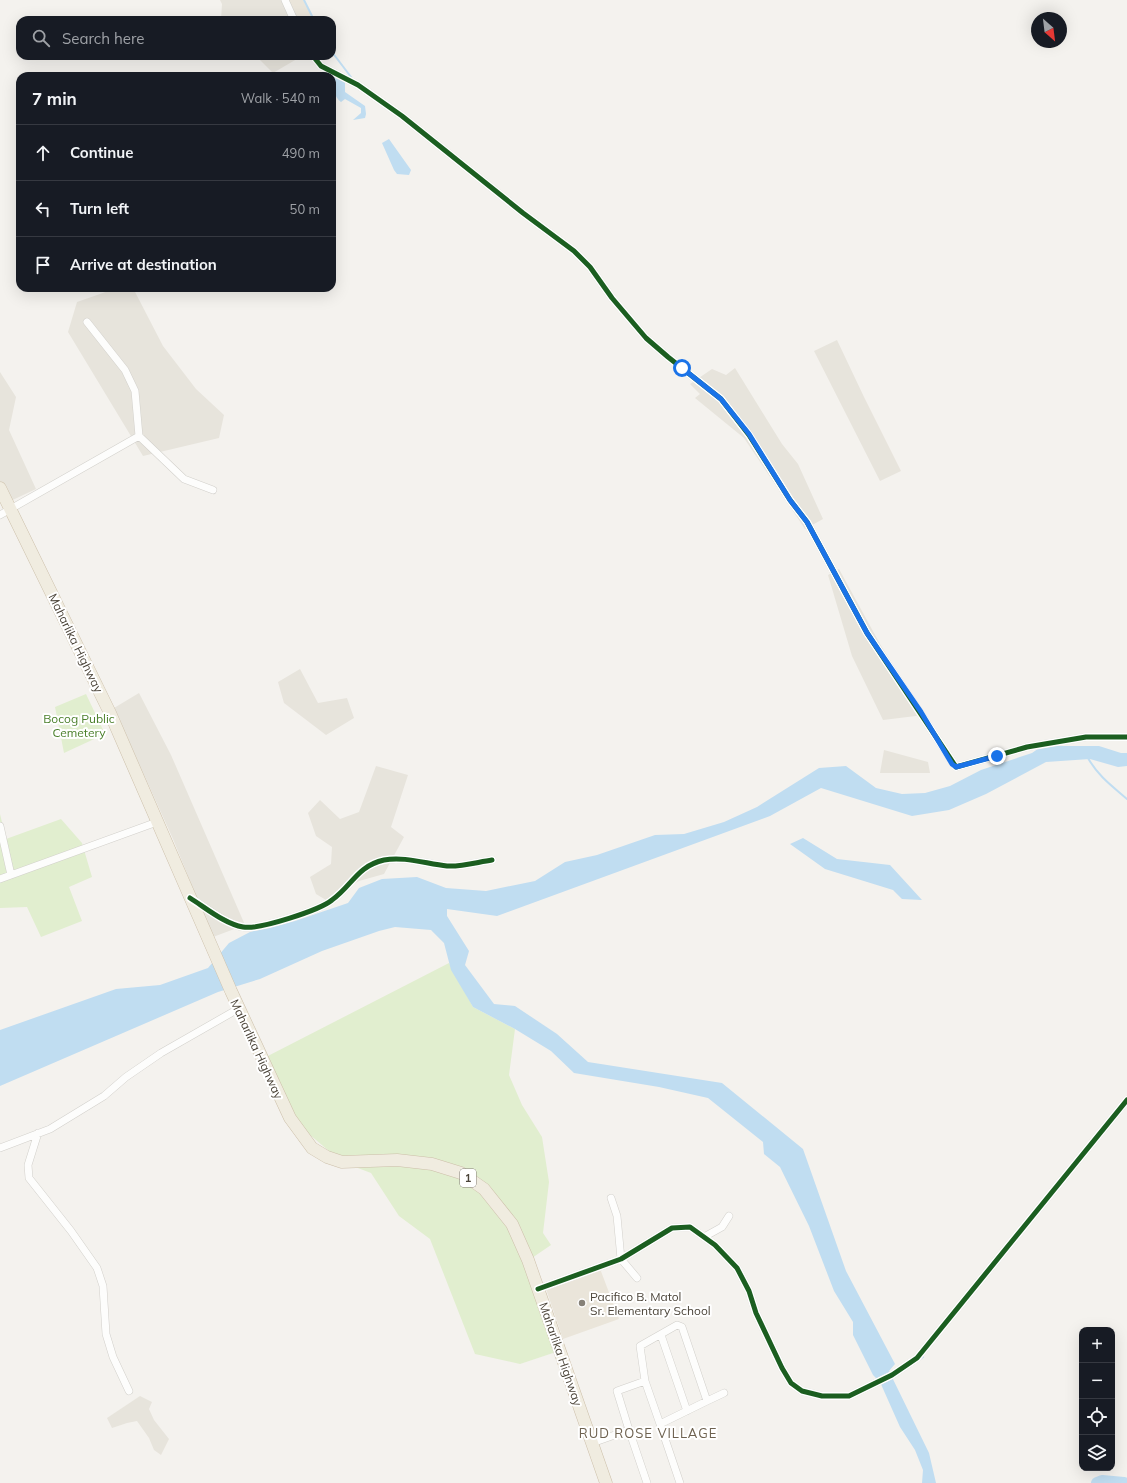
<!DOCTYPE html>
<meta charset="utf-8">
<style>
body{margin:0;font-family:Mulish,sans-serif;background:#20242c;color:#f1f3f6}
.controls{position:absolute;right:12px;bottom:12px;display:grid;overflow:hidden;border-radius:8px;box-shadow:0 4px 16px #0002}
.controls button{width:36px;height:36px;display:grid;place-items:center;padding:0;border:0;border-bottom:1px solid #363941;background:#171b24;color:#f1f3f6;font:20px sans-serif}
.compass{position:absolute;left:1031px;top:12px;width:36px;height:36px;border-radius:50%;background:#171b24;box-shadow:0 4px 16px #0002;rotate:152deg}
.stop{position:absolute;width:12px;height:12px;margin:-9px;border:3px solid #1a73e8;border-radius:50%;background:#fff}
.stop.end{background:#1a73e8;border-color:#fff;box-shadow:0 1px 4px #0008}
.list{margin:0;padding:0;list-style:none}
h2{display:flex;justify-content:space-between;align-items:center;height:52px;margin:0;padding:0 16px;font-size:17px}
h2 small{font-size:13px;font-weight:400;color:#9ea1a6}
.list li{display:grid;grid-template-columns:26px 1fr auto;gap:12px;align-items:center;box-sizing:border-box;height:56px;padding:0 16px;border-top:1px solid #363941}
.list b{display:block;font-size:15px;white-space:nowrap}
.list em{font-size:13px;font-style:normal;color:#9ea1a6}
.icon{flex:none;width:22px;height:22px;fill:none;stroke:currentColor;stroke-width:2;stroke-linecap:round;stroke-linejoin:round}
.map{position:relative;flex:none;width:1127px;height:1483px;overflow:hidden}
.search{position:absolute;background:#171b24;box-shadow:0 4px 16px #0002;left:16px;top:16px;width:320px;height:44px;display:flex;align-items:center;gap:10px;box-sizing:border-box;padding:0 14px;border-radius:12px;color:#9ea1a6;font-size:15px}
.panel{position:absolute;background:#171b24;box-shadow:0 4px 16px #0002;left:16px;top:72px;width:320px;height:220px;border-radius:12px}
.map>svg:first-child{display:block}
.residential{fill:#e7e4dc}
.education{fill:#eae5da}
.green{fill:#e1eecf}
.water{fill:#c0ddf1}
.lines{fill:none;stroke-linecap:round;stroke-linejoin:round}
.stream{stroke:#c0ddf1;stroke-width:2}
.river{stroke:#c0ddf1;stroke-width:12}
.minor-casing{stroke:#d2d0cb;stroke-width:8}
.trunk-casing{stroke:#ccbfa9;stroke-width:13}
.minor{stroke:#fdfdfc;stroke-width:7}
.trunk{stroke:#f0ece0;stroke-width:12}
.cycleway-casing{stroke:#fff;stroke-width:8}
.cycleway{stroke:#1b5e20;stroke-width:5}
.route{stroke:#1a73e8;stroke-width:5}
.poi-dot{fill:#868178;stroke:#fff;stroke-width:1.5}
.labels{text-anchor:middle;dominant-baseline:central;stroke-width:4;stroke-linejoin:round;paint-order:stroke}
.shield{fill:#fff;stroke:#817c74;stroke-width:1}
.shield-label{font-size:11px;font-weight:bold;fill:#4b4439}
.street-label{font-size:12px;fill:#4b4439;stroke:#fff}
.park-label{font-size:12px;fill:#4a7f2a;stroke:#fff}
.poi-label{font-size:12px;fill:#4b4439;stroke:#fff;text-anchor:start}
.neighbourhood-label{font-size:13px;letter-spacing:1px;fill:#6e6250;stroke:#fff}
</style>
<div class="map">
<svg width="1127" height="1483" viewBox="0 0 1127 1483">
<rect width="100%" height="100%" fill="#f4f2ee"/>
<path class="residential" d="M220,0H298L308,20H221L222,4Z
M256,56H302L273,73Z
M117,288H133L163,346L196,389L224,415L219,438L143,456L68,332L77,302Z
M837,340L864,397L901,471L880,481L814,351Z
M735,368L782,444L798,464L823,519L805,529L744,438L695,398L700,394L690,384L712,369L726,375Z
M0,372L16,397L9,430L36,489L2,505L0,501Z
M839,569L880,644L924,715L883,720L852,656L828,575Z
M300,669L318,703L347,698L354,718L326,735L284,703L278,682Z
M139,693L171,755L245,925L213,937L173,839L114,708Z
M884,750L928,762L930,773H880Z
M376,766L408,775L391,827L404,837L384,874L359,881L326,900L316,894L310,877L331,864L332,847L316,836L308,813L320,800L340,819L359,812Z
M140,1396L152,1402L149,1409L154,1420L169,1439L161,1455L154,1450L149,1438L137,1421L127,1423L112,1428L107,1418Z"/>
<path class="education" d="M289,0H303L314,20H300Z
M599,1266L619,1319L563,1339L545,1286Z"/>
<path class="green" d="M86,694L105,734L64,753L55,707Z
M0,814L6,839L61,819L82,843L92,877L69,887L82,921L41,937L27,907L0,908Z
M449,963L473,1007L515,1029L509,1075L522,1105L542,1137L549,1182L543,1233L551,1245L529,1260L556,1352L520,1364L475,1354L430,1239L399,1216L371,1173L342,1162L290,1118L262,1059Z"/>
<path class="water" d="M335,78L342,79L345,82V92L365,106L366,114L365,118L353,120L361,113V108L345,99L341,102C334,97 333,87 333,79Z
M389,139L411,170L409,175L397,174L394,170L382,143Z
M1042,746H1099L1121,753H1127V766L1118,767L1090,759L1046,762L986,794L949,810L912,816L821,788L770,816L497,916L447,909V916L469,951L465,965L494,1004L515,1006L557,1034L588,1062L722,1083L803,1149L846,1271L895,1364L889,1371L929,1453L936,1483H922L923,1470L915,1450L900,1427L880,1382L873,1375L853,1335V1322L834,1291L809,1226L780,1167L764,1154L763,1142L708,1098L659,1087L574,1073L551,1051L515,1029L473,1007L451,970L444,943L431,930L395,927L379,931L322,951L260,979L218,992L0,1086V1030L116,989L160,985L208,968L229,943L250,932L295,921L348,903L359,888L382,879L417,877L446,888L486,891L535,881L565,862L597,855L655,835L684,834L724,822L757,807L819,768L846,766L876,788L902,794L925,793L950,786L981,770L1032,753Z
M803,838L837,859L890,865L922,900L902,899L893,890L825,869L790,844Z"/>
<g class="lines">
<path class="stream" d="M304,0L314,20
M332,52L351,77
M1088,758C1098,776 1112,786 1127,799
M909,1367L923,1357"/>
<path class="river" d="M1097,1483L1102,1481L1124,1483"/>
<defs>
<path id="minor" d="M285,0L294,20
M313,56L321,66L358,85L402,116L523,213L574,251L590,267L612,298L646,338L668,357L721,399L749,435L790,500L807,522L867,633L956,767L1027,747L1086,737H1127
M87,322L125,370L135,391L139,436L184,479L213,490
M0,515L139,436
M0,826L11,875
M0,879L157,822
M193,900C208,909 226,924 243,927C259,930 320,910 332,900C352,886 357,866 384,860C404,856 427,864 447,866C461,867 478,862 492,860
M38,1133L28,1165L29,1178L71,1231L97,1268L103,1286L106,1334L113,1357L129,1391
M0,1148L50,1129L104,1096L126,1077L161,1053L238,1009
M611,1198L617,1216L621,1259L637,1278
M704,1237L722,1227L729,1216
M538,1289L621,1259L672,1228L690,1227L715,1245L737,1268L749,1291L756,1313L782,1368L791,1383L802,1391L822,1396H849L892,1375L917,1358L1127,1100
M677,1325L682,1327L707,1401L660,1424L645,1381L640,1346Z
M661,1335L687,1411
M707,1401L724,1393
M660,1424L680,1483
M629,1430L647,1483
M592,1443L629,1430L617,1391L645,1381"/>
<path id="trunk" d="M0,488L110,713L231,991L290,1118L312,1148L327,1157L342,1162L397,1160L432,1164L461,1173L484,1189L512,1224L528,1260L606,1483"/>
</defs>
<use href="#minor" class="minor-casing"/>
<use href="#trunk" class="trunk-casing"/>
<use href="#minor" class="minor"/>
<use href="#trunk" class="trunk"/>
<defs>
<path id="cycleway" d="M313,56L321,66L358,85L402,116L523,213L574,251L590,267L612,298L646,338L668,357L721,399L749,435L790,500L807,522L867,633L956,767L1027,747L1086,737H1127
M190,898C206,908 225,924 243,927C259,930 320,910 332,900C352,886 357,866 384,860C404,856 427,864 447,866C461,867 478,862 492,860
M538,1289L621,1259L672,1228L690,1227L715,1245L737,1268L749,1291L756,1313L782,1368L791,1383L802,1391L822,1396H849L892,1375L917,1358L1127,1100"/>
</defs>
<use href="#cycleway" class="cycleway-casing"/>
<use href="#cycleway" class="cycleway"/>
</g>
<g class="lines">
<path class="route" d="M682,368L721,399L749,434L790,500L807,522L867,633L921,712L952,764L956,767L997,756"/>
</g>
<circle class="poi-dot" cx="582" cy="1303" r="4"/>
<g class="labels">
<rect class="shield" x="460" y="1169" width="16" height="18" rx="3"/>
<g class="shield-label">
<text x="468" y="1178">1</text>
</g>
<g class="street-label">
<text transform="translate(76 643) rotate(64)">Maharlika Highway</text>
<text transform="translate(257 1049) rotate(65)">Maharlika Highway</text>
<text transform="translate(561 1354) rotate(71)">Maharlika Highway</text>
</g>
<g class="park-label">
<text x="79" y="718">Bocog Public<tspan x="79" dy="14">Cemetery</tspan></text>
</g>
<g class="poi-label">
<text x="590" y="1296">Pacifico B. Matol<tspan x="590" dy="14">Sr. Elementary School</tspan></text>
</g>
<g class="neighbourhood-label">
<text x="648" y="1433">RUD ROSE VILLAGE</text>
</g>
</g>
</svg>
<div class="controls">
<button>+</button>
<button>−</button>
<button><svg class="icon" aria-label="locate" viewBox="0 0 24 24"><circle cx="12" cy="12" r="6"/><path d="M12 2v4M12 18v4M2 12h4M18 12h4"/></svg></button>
<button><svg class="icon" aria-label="layers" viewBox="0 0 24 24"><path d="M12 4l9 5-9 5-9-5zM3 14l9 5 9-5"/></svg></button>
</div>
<svg class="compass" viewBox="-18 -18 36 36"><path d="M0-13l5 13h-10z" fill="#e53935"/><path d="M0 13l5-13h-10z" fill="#9ea1a6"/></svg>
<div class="stop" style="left:682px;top:368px"></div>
<div class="stop end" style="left:997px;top:756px"></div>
<div class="search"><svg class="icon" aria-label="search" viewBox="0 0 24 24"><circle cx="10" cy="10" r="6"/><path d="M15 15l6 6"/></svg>Search here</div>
<section class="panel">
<h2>7 min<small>Walk · 540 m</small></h2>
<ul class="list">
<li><svg class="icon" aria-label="ahead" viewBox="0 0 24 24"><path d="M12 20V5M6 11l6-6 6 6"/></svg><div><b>Continue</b></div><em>490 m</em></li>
<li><svg class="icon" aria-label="left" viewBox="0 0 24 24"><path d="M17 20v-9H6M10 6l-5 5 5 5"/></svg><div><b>Turn left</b></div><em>50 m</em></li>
<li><svg class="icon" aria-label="arrive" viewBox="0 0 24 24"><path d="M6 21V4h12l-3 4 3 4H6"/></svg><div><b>Arrive at destination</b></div></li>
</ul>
</section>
</div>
